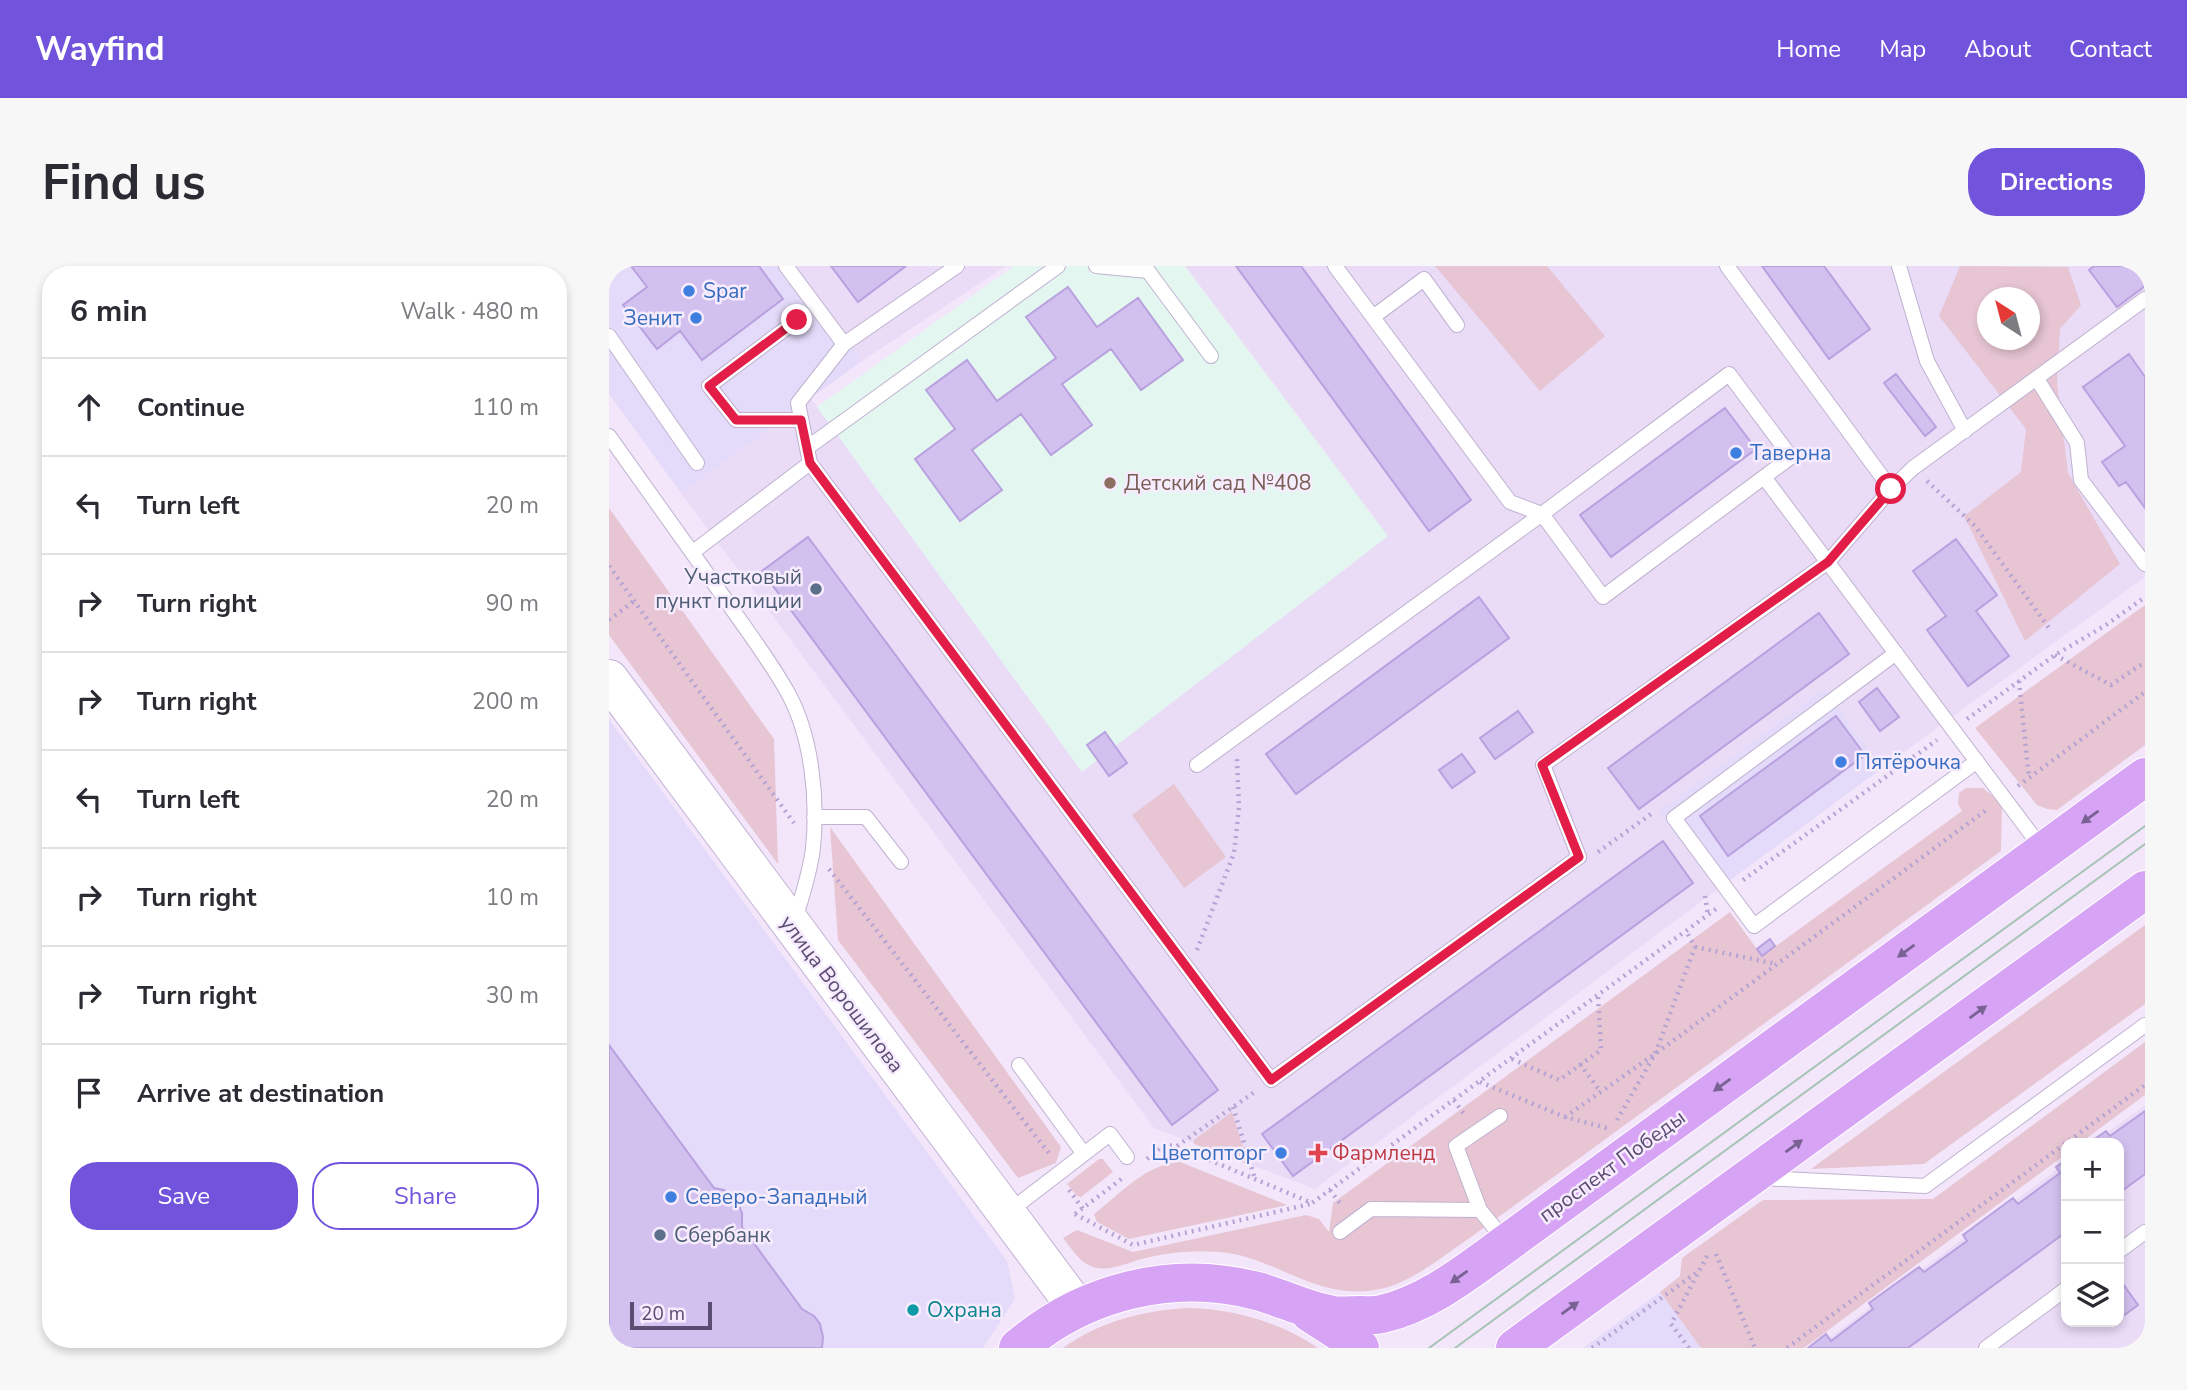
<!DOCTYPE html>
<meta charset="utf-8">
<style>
body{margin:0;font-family:"Nunito Sans",sans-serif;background:#f7f7f7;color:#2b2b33}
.controls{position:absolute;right:21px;bottom:21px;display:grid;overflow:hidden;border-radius:14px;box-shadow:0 4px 10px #0003}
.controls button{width:63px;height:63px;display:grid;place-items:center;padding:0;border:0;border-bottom:2px solid #e1e1e2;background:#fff;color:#2b2b33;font:35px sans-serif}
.compass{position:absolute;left:1368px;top:21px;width:63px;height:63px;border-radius:50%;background:#fff;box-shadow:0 4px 10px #0003;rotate:324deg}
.scale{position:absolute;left:21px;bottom:18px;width:82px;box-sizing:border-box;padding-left:7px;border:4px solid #5a4d72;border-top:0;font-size:19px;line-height:24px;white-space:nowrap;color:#5a4d72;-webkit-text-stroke:5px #f7ecfe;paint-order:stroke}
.stop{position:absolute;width:21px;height:21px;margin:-16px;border:5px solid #e11d48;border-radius:50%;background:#fff}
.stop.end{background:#e11d48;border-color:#fff;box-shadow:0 2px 7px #0008}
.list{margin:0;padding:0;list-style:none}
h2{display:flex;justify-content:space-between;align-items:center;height:91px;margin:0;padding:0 28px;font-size:30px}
h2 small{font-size:23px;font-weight:400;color:#7c7c81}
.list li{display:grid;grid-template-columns:46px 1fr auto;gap:21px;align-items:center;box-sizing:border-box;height:98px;padding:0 28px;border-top:2px solid #e1e1e2}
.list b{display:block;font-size:26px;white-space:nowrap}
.list em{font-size:23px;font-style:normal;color:#7c7c81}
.actions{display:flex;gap:14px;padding:21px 28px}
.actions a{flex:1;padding:16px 0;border:2px solid #7153dc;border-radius:28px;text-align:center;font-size:24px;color:#7153dc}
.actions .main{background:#7153dc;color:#fff}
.icon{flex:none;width:38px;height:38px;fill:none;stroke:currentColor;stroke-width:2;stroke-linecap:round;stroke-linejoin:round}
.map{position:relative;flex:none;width:1536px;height:1082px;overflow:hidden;border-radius:28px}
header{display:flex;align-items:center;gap:42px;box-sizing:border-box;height:98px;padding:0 35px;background:#7153dc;color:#fff}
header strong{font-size:33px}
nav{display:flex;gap:38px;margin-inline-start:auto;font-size:24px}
.intro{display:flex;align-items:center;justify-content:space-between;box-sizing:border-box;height:168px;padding:0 42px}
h1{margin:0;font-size:49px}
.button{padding:18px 32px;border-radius:28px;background:#7153dc;color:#fff;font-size:24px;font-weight:700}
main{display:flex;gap:42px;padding:0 42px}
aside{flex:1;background:#fff;border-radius:28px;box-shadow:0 4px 10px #0003}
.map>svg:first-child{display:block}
.residential{fill:#eadbf7;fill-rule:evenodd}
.commercial{fill:#e4dbfa}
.education{fill:#e3f7f0}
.green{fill:#e7c5d3;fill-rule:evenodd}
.building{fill:#d2c0ee;stroke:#b9a1e0;stroke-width:2}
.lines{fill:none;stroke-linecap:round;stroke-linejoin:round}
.lane-casing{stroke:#bfb2d0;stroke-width:16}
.secondary-casing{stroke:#c2b2d5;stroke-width:40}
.primary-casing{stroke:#fff;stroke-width:40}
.path{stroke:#b5a3d3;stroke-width:4.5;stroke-dasharray:2 5;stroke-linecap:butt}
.lane{stroke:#fff;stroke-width:14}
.secondary{stroke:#fff;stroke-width:38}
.primary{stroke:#d6a3f5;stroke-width:38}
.tram{stroke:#a5c4b5;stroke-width:2}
.oneway{fill:#796293}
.route{stroke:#e11d48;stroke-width:9}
.shop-dot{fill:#3f7fe0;stroke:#f7ecfe;stroke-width:2.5}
.education-dot{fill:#8d6e63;stroke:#f7ecfe;stroke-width:2.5}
.service-dot{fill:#5c6f8a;stroke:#f7ecfe;stroke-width:2.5}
.health-dot{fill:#e0444e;stroke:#f7ecfe;stroke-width:2.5}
.culture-dot{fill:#0f9aa8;stroke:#f7ecfe;stroke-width:2.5}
.labels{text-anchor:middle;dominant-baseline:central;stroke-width:5;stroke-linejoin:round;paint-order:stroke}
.shop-label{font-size:21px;fill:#366cbe;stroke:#f7ecfe;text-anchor:start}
.education-label{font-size:21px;fill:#785e54;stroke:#f7ecfe;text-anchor:start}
.service-label{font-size:21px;fill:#4e5e75;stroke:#f7ecfe;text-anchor:end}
.street-label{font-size:21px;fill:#5a4d72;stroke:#f7ecfe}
.health-label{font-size:21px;fill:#be3a42;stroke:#f7ecfe;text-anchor:start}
.culture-label{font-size:21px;fill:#0d838f;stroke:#f7ecfe;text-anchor:start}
</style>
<header>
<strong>Wayfind</strong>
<nav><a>Home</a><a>Map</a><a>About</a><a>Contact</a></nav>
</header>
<div class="intro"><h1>Find us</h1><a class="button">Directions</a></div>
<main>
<aside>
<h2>6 min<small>Walk · 480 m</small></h2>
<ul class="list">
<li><svg class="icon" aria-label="ahead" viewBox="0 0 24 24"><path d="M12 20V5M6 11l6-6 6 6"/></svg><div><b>Continue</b></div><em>110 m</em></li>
<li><svg class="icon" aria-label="left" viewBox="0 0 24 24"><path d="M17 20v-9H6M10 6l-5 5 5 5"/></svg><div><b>Turn left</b></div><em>20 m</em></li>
<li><svg class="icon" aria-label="right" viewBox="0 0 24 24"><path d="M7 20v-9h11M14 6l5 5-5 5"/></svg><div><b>Turn right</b></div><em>90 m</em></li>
<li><svg class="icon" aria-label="right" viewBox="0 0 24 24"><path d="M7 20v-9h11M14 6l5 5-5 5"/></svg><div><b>Turn right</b></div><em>200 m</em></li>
<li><svg class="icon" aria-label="left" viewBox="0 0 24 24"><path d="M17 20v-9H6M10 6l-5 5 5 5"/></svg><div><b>Turn left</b></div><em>20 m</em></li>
<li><svg class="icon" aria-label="right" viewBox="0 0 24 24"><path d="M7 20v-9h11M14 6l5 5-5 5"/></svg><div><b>Turn right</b></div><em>10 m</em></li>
<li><svg class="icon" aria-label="right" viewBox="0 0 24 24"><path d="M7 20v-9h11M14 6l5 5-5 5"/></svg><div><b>Turn right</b></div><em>30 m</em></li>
<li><svg class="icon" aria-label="arrive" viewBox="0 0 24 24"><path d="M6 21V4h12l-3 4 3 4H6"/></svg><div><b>Arrive at destination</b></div></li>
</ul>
<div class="actions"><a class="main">Save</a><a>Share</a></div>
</aside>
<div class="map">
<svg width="1536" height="1082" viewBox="0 0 1536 1082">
<rect width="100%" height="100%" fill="#f3e6fb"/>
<path class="residential" d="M184,0H397L253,95Z
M576,0H1536V311L1273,502L1215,424L1051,546L1108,624L706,923L545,862L72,227L202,132L473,505L778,270ZM1378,32H1420V74H1378Z
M1536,839V1082H1206L1457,897V1056H1510V877H1484Z"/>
<path class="commercial" d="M0,0H184L253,95L72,227L0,128Z
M1215,423L1273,502L1108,624L1050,546Z
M0,453L398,995L406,1033L374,1082H0Z
M1051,1026L1092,1082H974Z"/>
<path class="education" d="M405,0H576L779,270L473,506L208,141Z"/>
<path class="green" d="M826,0H938L996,70L931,125Z
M1351,0L1459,1L1472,39L1451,63L1448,117L1459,207L1511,298L1416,375L1355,250L1412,206L1417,163L1330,50ZM1378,32H1420V74H1378Z
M0,242L165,473L169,598L0,369Z
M1536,339V479L1448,544L1438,543L1428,539L1366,462Z
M565,518L617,591L575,622L523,549Z
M1357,522H1374L1393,538L1392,585L862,971C831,992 797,1022 759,1025C700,1030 664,990 610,986C587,984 563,986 541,991C523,994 502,1007 484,1001C470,996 463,983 454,972L468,964L524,986L697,949L710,953L720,966L724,937L1121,646L1153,690L1353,545L1349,538L1350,527Z
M221,561L452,881L447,897L409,912L229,674Z
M1536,659V738L1315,898L1202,903Z
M1536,776V829L1471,877H1457V888L1195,1082H1092L1051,1026L1071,1010L1073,992L1154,934L1324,933Z
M623,846L638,895L637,898L585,878V874Z
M490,893H494L504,906L472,931L468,930L458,918Z
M571,896L678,939L520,973L488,956L485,948C511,928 537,898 571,896Z
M579,1042C626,1043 670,1056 709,1082H454C490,1056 535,1044 579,1042Z"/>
<path class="building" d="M22,0H150L174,33L93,94L71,65L48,83L14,39L38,21Z
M222,0H297L249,36Z
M627,0H692L862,234L820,265Z
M1153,0H1215L1261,63L1220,93Z
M1485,0H1536V20L1508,41L1480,4Z
M459,21L488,61L529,32L574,94L532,124L502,83L453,118L483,159L442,189L412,148L363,184L393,224L351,255L306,193L346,163L317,124L358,94L388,135L447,92L417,51Z
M1520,88L1536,111V242L1517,216L1510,220L1493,196L1516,180L1474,121Z
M1287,108L1327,161L1316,170L1275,117Z
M1116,142L1147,183L1002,291L971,249Z
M199,271L609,824L563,859L153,305Z
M1347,273L1388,329L1367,345L1400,390L1359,420L1318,364L1337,350L1304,305Z
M870,331L900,372L687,528L657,488Z
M1210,347L1240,388L1030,543L999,502Z
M1268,422L1290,451L1271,465L1250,436Z
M909,445L924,466L886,493L871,472Z
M1227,450L1256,489L1119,590L1091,550Z
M496,466L518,497L500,510L478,479Z
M853,488L866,506L843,522L830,504Z
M1054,575L1084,617L684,910L653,868Z
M1161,673L1166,680L1153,690L1148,683Z
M0,779L105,922L115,924L127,933L133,947V961L193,1043L205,1050L211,1058L214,1071L213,1082H0Z
M1536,845V908L1510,927V877H1480L1497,865L1501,870Z
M1457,894V966L1299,1082H1199L1217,1068L1222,1075L1264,1043L1260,1037L1310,1001L1315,1006L1358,975L1354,969L1404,932L1409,938L1451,907L1447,901Z
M1514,1018L1529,1039L1510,1053V1020Z"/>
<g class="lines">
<defs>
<path id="lane" d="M177,0L235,78
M487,0L539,5L602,90
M726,0L901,236L933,248L994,331L1155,211
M1118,0L1282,223
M1290,0L1318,95L1356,165
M764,51L815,13L848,59
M188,54L100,120L127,154H192
M0,70L88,197
M1428,113L1468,177L1472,214L1536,298
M0,170C38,223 76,276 114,330C136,362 160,393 179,427C203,471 209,533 204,582C201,607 193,630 186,654
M198,182L449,0
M201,197L662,814L970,591L934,499L1219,296L1282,223L1304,202L1536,33
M84,286L201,197L189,137L235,78L348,0
M1287,387L1065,552L1145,660L1368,495
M588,499L933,248L1120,108L1182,191L1155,211L1434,584
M205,551H257L292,596
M410,799L475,888
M891,850L847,880L871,944L897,976
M1153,912L1316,920L1536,759
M398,947L501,868L518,891
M731,966L762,943L871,944
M1510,985L1536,966
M1377,1082L1457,1023"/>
<path id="secondary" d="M0,413L468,1042"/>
<path id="primary" d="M701,1047L740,1072L751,1082
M409,1082C475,1025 564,1003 648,1025C674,1032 698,1045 725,1049C733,1050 743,1049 752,1049C759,1049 766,1050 773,1048C820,1037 859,1005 898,977L1536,511
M906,1082L1536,624"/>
</defs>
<use href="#lane" class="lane-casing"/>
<use href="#secondary" class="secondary-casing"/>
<use href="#primary" class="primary-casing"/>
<path class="path" d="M1318,215L1366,260L1440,362
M0,300L185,557
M0,354L25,335
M1446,389L1502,419L1536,396
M1410,415L1420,512
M1358,453L1446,389L1497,359L1536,331
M1409,520L1536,426
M989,586L1042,548L1044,551
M220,603L442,890
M1134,614L1328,474
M1096,630L1099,649
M1086,681L1168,698
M588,684L625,587L630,542L628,493
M903,793L950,814L992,784L989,730
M971,798L991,825
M871,816L956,851L1001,863
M845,834L857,851
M624,841L646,913
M956,851L1046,788L1380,542
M1008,854L1046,788L1086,681L1077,665
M568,880L647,825
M538,893L555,879L567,880L703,937L1107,643
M460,924L474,943
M721,924L733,940
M466,948L515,911
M466,948L524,979L701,938
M1107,988L1146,1082
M983,1082L1091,1004
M1080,1082L1062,1058L1099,988
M1178,1082L1536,819"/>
<use href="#lane" class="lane"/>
<use href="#secondary" class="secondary"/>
<use href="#primary" class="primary"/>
<path class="tram" d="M820,1082L1536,560
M846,1082L1536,578"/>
</g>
<defs><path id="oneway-solid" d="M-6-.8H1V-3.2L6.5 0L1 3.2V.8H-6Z" transform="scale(1.75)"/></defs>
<g class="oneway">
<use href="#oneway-solid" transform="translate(1481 551) rotate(144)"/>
<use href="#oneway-solid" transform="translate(1297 685) rotate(144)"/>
<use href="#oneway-solid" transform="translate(1369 746) rotate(-36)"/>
<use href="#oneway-solid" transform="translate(1113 819) rotate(144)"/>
<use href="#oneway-solid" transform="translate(1185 880) rotate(-36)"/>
<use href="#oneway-solid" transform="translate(850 1011) rotate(145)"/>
<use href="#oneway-solid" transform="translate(961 1042) rotate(-36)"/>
</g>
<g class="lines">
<path class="route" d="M188,54L100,120L127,154H192L201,197L662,814L970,591L933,499L1219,296L1282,223"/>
</g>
<g class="shop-dot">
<circle cx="80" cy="25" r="7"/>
<circle cx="87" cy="52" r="7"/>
<circle cx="1127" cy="187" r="7"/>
<circle cx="1232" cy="496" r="7"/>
<circle cx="672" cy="887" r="7"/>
<circle cx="62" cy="931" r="7"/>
</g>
<circle class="education-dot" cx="501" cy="217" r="7"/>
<g class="service-dot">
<circle cx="207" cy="323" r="7"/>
<circle cx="51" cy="969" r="7"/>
</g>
<path class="health-dot" d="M705.5 876.5h7v7h7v7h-7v7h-7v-7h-7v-7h7z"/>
<circle class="culture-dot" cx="304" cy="1044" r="7"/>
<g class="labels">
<g class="shop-label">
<text x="94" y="25">Spar</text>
<text x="73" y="52" text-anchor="end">Зенит</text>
<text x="1141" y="187">Таверна</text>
<text x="1246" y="496">Пятёрочка</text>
<text x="658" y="887" text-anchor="end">Цветопторг</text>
<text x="76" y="931">Северо-Западный</text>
</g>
<g class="education-label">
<text x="515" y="217">Детский сад №408</text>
</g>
<g class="service-label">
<text x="193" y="311">Участковый<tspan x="193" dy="24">пункт полиции</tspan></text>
<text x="65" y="969" text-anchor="start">Сбербанк</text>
</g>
<g class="street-label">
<text transform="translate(233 728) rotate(53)">улица Ворошилова</text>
<text transform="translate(1003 900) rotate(-36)">проспект Победы</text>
</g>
<g class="health-label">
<text x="723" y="887">Фармленд</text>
</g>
<g class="culture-label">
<text x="318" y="1044">Охрана</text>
</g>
</g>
</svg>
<div class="controls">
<button>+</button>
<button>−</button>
<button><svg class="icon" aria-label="layers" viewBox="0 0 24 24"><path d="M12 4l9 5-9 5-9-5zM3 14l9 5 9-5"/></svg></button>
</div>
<svg class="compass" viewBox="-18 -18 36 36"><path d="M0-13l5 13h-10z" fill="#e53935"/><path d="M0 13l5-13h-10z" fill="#7c7c81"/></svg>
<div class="scale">20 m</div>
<div class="stop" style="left:1282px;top:223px"></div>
<div class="stop end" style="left:188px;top:54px"></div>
</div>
</main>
